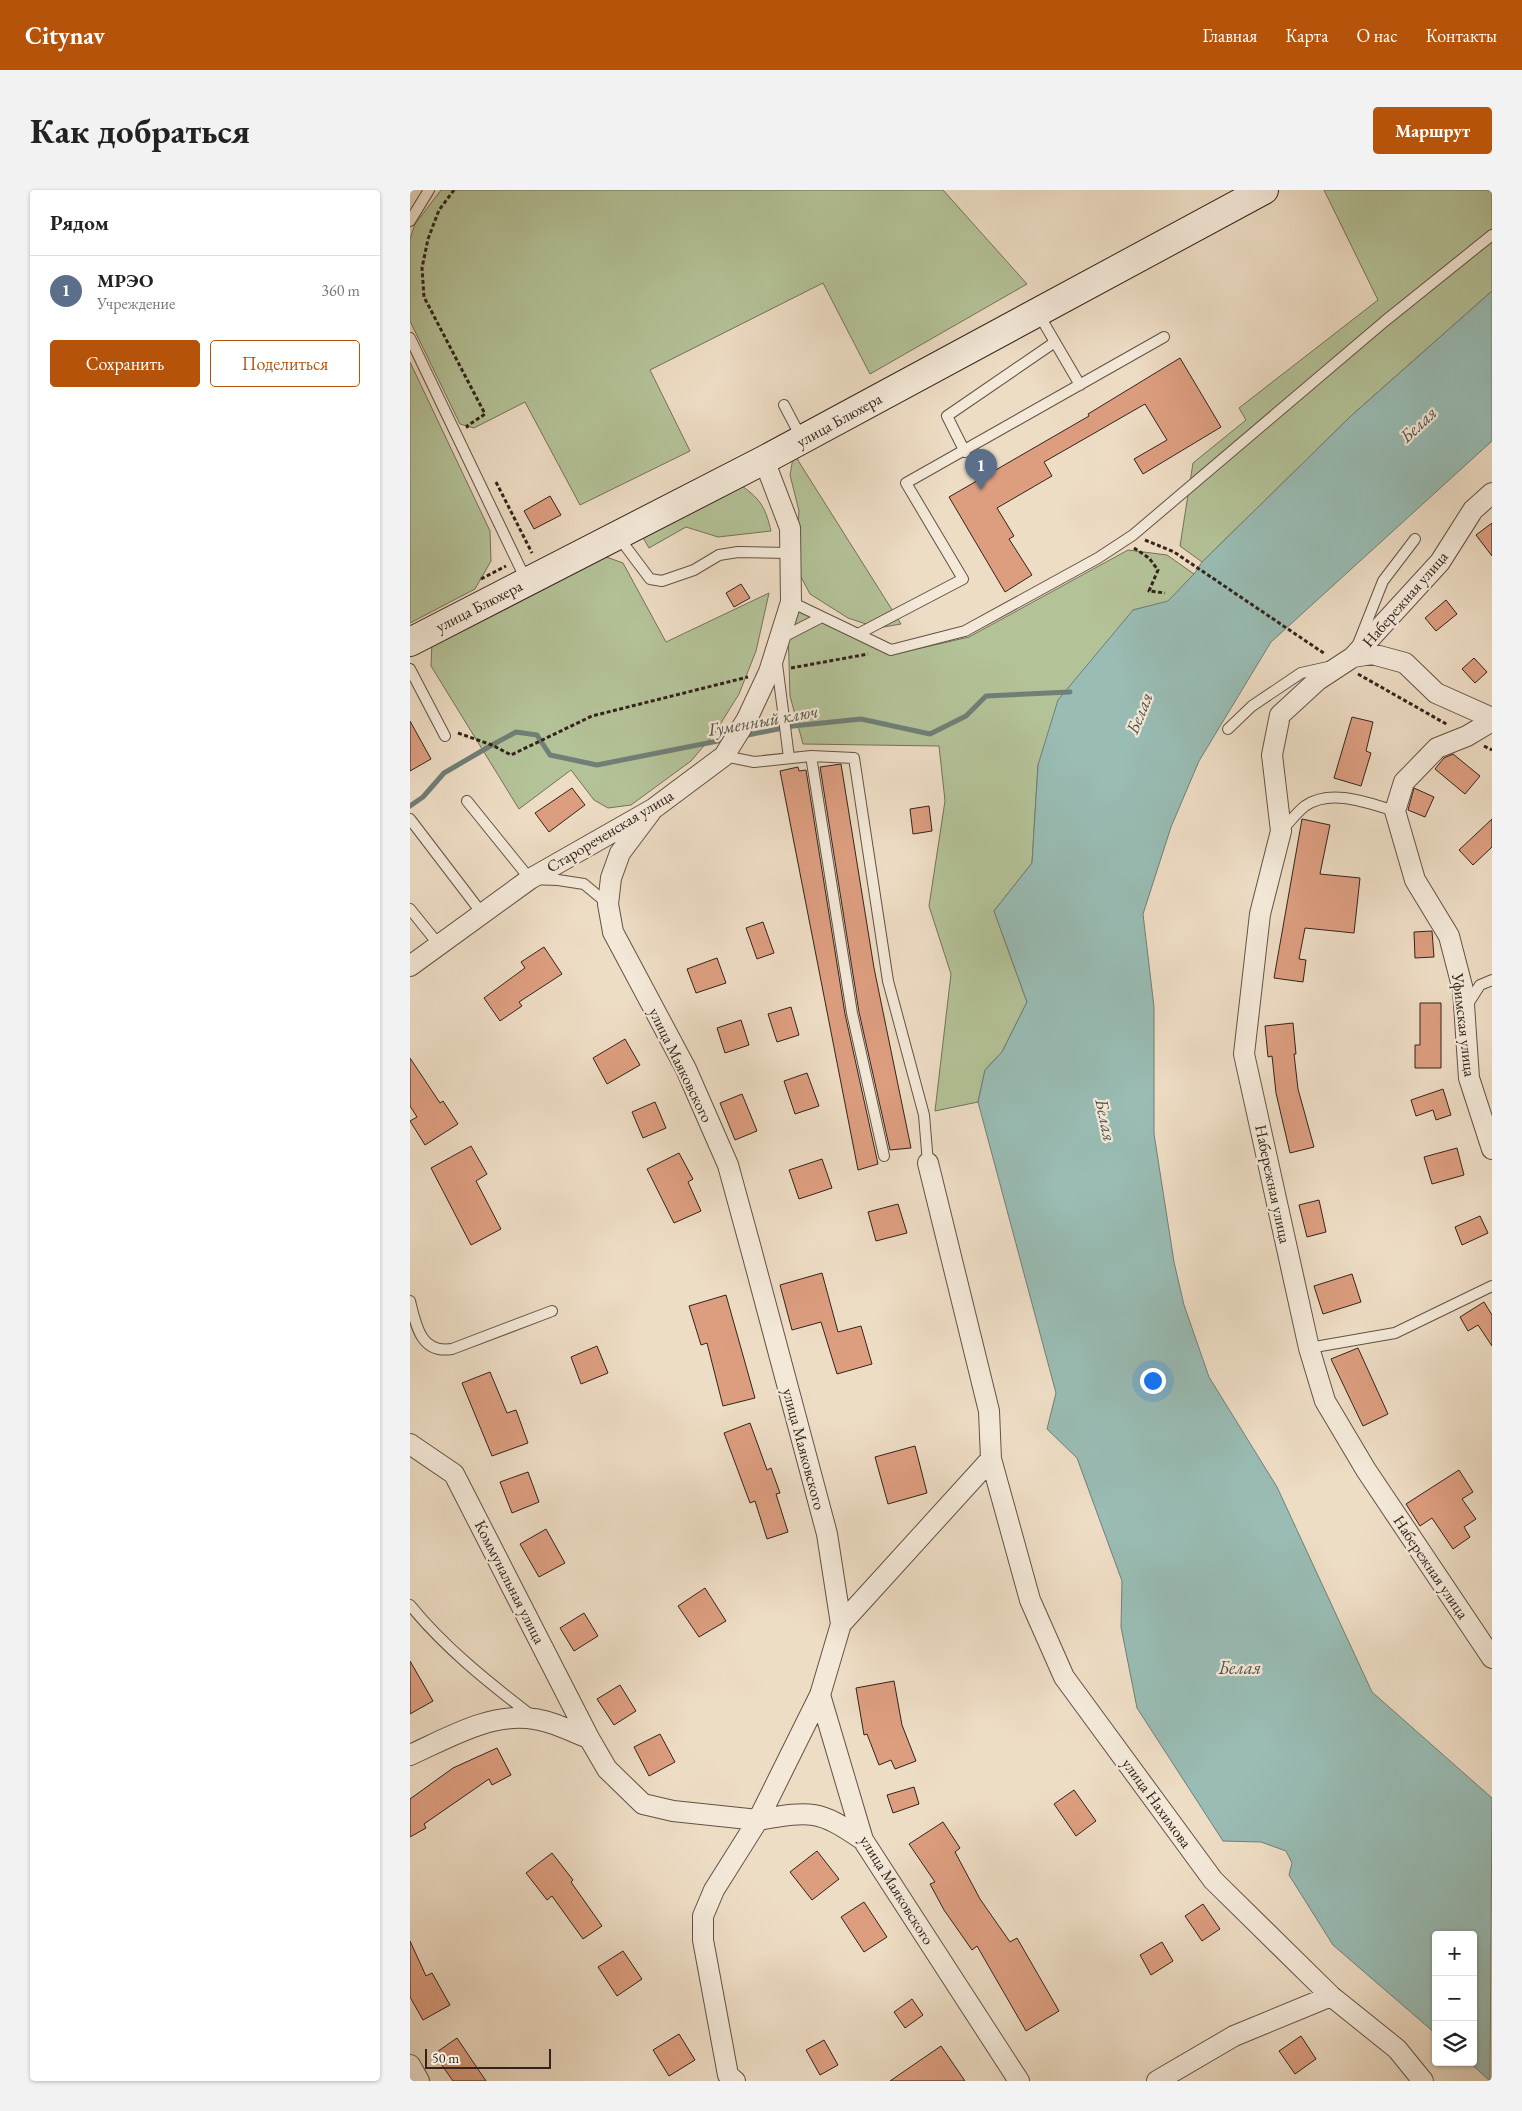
<!DOCTYPE html>
<html lang="ru">
<meta charset="utf-8">
<style>
body{margin:0;font-family:"EB Garamond",serif;background:#f2f2f2;color:#222}
.controls{position:absolute;right:15px;bottom:15px;display:grid;overflow:hidden;border-radius:5px;box-shadow:0 1px 4px #0004}
.controls button{width:45px;height:45px;display:grid;place-items:center;padding:0;border:0;border-bottom:1px solid #e0e0e0;background:#fff;color:#222;font:25px sans-serif}
.scale{position:absolute;left:15px;bottom:12px;width:126px;box-sizing:border-box;padding-left:5px;border:2px solid #33231b;border-top:0;font-size:14px;line-height:18px;white-space:nowrap;color:#33231b;-webkit-text-stroke:4px #f4e9d9;paint-order:stroke}
.you{position:absolute;left:742px;top:1190px;width:18px;height:18px;margin:-12px;border:4px solid #fff;border-radius:50%;background:#1a73e8;box-shadow:0 0 0 8px #1a73e833}
.badge{display:grid;place-items:center;width:32px;height:32px;border-radius:50%;background:#b45309;color:#fff;font-size:16px;font-weight:700}
.pin{position:absolute;translate:-50% -41px;filter:drop-shadow(0 1px 2px #0008)}
.pin::after{content:'';position:absolute;top:26px;width:18px;height:15px;background:inherit;clip-path:polygon(0 0,100% 0,50% 100%)}
.list{margin:0;padding:0;list-style:none}
h2{display:flex;justify-content:space-between;align-items:center;height:65px;margin:0;padding:0 20px;font-size:21px}
h2 small{font-size:16px;font-weight:400;color:#767676}
.list li{display:grid;grid-template-columns:32px 1fr auto;gap:15px;align-items:center;box-sizing:border-box;height:70px;padding:0 20px;border-top:1px solid #e0e0e0}
.list b{display:block;font-size:19px;white-space:nowrap}
.list p{margin:0;font-size:16px;white-space:nowrap;color:#767676}
.list em{font-size:16px;font-style:normal;color:#767676}
.actions{display:flex;gap:10px;padding:15px 20px}
.actions a{flex:1;padding:11px 0;border:1px solid #b45309;border-radius:5px;text-align:center;font-size:18px;color:#b45309}
.actions .main{background:#b45309;color:#fff}
.icon{flex:none;width:28px;height:28px;fill:none;stroke:currentColor;stroke-width:2;stroke-linecap:round;stroke-linejoin:round}
.map{position:relative;flex:none;width:1082px;height:1891px;overflow:hidden;border-radius:5px}
header{display:flex;align-items:center;gap:30px;box-sizing:border-box;height:70px;padding:0 25px;background:#b45309;color:#fff}
header strong{font-size:24px}
nav{display:flex;gap:28px;margin-inline-start:auto;font-size:18px}
.intro{display:flex;align-items:center;justify-content:space-between;box-sizing:border-box;height:120px;padding:0 30px}
h1{margin:0;font-size:35px}
.button{padding:12px 22px;border-radius:5px;background:#b45309;color:#fff;font-size:18px;font-weight:700}
main{display:flex;gap:30px;padding:0 30px}
aside{flex:1;background:#fff;border-radius:5px;box-shadow:0 1px 4px #0004}
.map>svg:first-child{display:block}
.green{fill:#b4c298;stroke:#74725a}
.water{fill:#99bcb4;stroke:#707f77}
.lines{fill:none;stroke-linecap:round;stroke-linejoin:round}
.stream{stroke:#707f77;stroke-width:5}
.building{fill:#dd9e80;stroke:#33231b}
.lane-casing{stroke:#625246;stroke-width:12}
.street-casing{stroke:#625246;stroke-width:22}
.secondary-casing{stroke:#33231b;stroke-width:30}
.path{stroke:#33231b;stroke-width:3;stroke-dasharray:4 2.5;stroke-linecap:butt}
.lane{stroke:#f4e9d9;stroke-width:10}
.street{stroke:#f4e9d9;stroke-width:20}
.secondary{stroke:#f4e9d9;stroke-width:28}
.labels{text-anchor:middle;dominant-baseline:central;stroke-width:4.5;stroke-linejoin:round;paint-order:stroke}
.street-label{font-size:16px;fill:#33231b;stroke:#f4e9d9}
.water-label{font-size:18px;font-style:italic;fill:#525149;stroke:#f4e9d9}
</style>
<header>
<strong>Citynav</strong>
<nav><a>Главная</a><a>Карта</a><a>О нас</a><a>Контакты</a></nav>
</header>
<div class="intro"><h1>Как добраться</h1><a class="button">Маршрут</a></div>
<main>
<aside>
<h2>Рядом<small></small></h2>
<ul class="list">
<li><span class="badge" style="background:#5c6f8a">1</span><div><b>МРЭО</b><p>Учреждение</p></div><em>360 m</em></li>
</ul>
<div class="actions"><a class="main">Сохранить</a><a>Поделиться</a></div>
</aside>
<div class="map">
<svg width="1082" height="1891" viewBox="0 0 1082 1891">
<rect width="100%" height="100%" fill="#eeddc5"/>
<filter id="stains"><feTurbulence type="fractalNoise" baseFrequency=".004" numOctaves="4"/><feColorMatrix values="0 0 0 0 .2 0 0 0 0 .09 0 0 0 0 .02 0 0 0 .5 -.17"/></filter>
<radialGradient id="worn" r=".72"><stop offset=".6" stop-color="#630" stop-opacity="0"/><stop offset="1" stop-color="#630" stop-opacity=".3"/></radialGradient>
<path class="green" d="M31,0H533L617,94L460,184L413,93L240,180L280,261L170,315L115,212L64,238L50,234L0,131V49L5,34Z
M914,0H1082V101L942,225L792,372L770,356L783,273L836,230L829,218L968,110Z
M0,172L80,341L81,371L65,399L0,433Z
M384,262L389,272L491,434L468,438L438,428L400,404L389,383L386,362L389,321L380,285Z
M328,293C349,308 355,315 361,341L308,347L276,337L239,358L231,344Z
M718,360L757,365L784,384L758,412L723,420L628,575L622,673L584,721L617,812L592,862L575,880L568,912L525,921L541,784L519,716L535,611L529,556L393,554L380,506L378,438L388,422L401,425L481,465L559,447Z
M191,365L213,373L256,452L359,403L346,461L329,504L304,544L281,571L221,615L198,618L184,610L161,580L109,619L21,476L22,452Z"/>
<path class="water" d="M1082,101V251L861,452L789,571L761,637L733,724L744,817V944L764,1072L774,1115L799,1187L867,1297L962,1502L1082,1608L1080,1891L1059,1872H1063V1745H1026V1844L923,1755L879,1685L882,1673L876,1661L851,1652L813,1651L727,1518L711,1437L712,1391L667,1268L637,1239L646,1203L568,912L575,880L592,862L617,812L584,721L622,673L628,575L648,510L723,420L758,411L784,384L792,372L942,225Z"/>
<g class="lines">
<path class="stream" d="M333,546L383,536L451,529L520,544L556,526L576,506L660,502
M0,616L13,607L34,583L82,555L106,542L127,545L140,565L187,575L318,549"/>
</g>
<path class="building" d="M770,168L811,237L733,284L724,269L757,250L735,214L634,272L642,286L587,318L604,346L599,349L622,385L595,402L539,307L679,226L678,224Z
M140,306L151,325L124,339L114,321Z
M1082,333V366L1066,345Z
M331,394L340,408L324,417L316,403Z
M1036,410L1047,424L1026,441L1015,428Z
M1064,468L1077,482L1065,493L1052,479Z
M942,527L963,532L956,561L961,563L951,596L924,588Z
M0,531L21,569L0,581Z
M1043,564L1070,586L1055,604L1025,579L1034,568Z
M431,574L464,778L501,958L480,960L449,822L410,577Z
M388,577L389,581L396,580L435,824L468,974L448,980L370,581Z
M162,598L175,615L139,642L125,623Z
M1004,598L1024,607L1015,627L998,620Z
M519,616L522,641L503,644L500,619Z
M892,629L920,635L910,684L950,688L944,743L895,738L889,769L896,770L893,792L864,788Z
M1082,629V657L1063,675L1049,660Z
M353,732L364,763L347,769L336,738Z
M1022,741L1024,767L1005,768L1004,742Z
M134,757L152,784L109,812L112,816L90,831L74,808L115,778L111,772Z
M307,768L316,793L286,803L277,779Z
M1010,813H1031V878H1005V855H1010Z
M381,817L389,845L367,852L358,824Z
M331,830L339,855L315,863L307,838Z
M883,833L886,864H884L888,899L904,957L880,963L866,903L862,866L858,867L855,836Z
M215,849L230,875L197,894L183,868Z
M0,868L30,913L33,911L48,934L15,955L0,931L7,927L0,916Z
M397,883L409,916L385,924L374,891Z
M1033,899L1041,925L1026,930L1023,920L1006,926L1001,910Z
M332,904L347,941L325,950L310,913Z
M245,912L256,938L233,948L222,922Z
M61,956L77,984L66,991L91,1039L61,1055L21,978Z
M1047,958L1054,985L1022,994L1014,967Z
M269,963L283,989L278,992L291,1021L264,1033L237,979Z
M412,969L422,998L389,1009L379,980Z
M909,1010L916,1042L897,1047L889,1015Z
M488,1014L497,1043L466,1051L458,1022Z
M1070,1026L1078,1043L1052,1055L1045,1037Z
M412,1083L428,1142L451,1136L462,1174L427,1184L411,1132L382,1140L370,1095Z
M942,1084L951,1112L913,1124L904,1096Z
M316,1105L345,1208L313,1216L297,1153L291,1155L279,1116Z
M1074,1112L1082,1125V1156L1068,1135L1058,1141L1050,1127Z
M187,1156L198,1183L171,1194L161,1167Z
M948,1158L978,1224L953,1236L921,1169Z
M80,1182L97,1223L106,1220L118,1253L82,1266L52,1193Z
M340,1233L357,1280L361,1278L370,1303L366,1304L378,1342L357,1349L345,1311L340,1313L314,1243Z
M505,1256L517,1303L478,1314L465,1267Z
M1049,1280L1063,1302L1052,1309L1066,1329L1054,1337L1060,1347L1043,1359L1022,1328L1010,1336L996,1314Z
M118,1282L129,1312L102,1323L90,1292Z
M136,1339L155,1373L129,1387L110,1354Z
M295,1398L316,1431L289,1447L268,1416Z
M174,1423L188,1446L164,1461L150,1438Z
M0,1471L23,1511L0,1524Z
M484,1491L492,1535L506,1571L485,1579L481,1570L469,1575L457,1544L454,1545L446,1498Z
M210,1495L226,1521L204,1535L187,1509Z
M250,1544L265,1572L239,1586L224,1557Z
M87,1558L101,1585L82,1595L79,1589L14,1634L16,1638L0,1647V1609L43,1578Z
M504,1597L509,1614L483,1623L477,1605Z
M664,1600L686,1631L666,1646L644,1614Z
M533,1632L550,1658L545,1662L570,1709L600,1752L607,1748L649,1821L616,1841L567,1756L562,1760L534,1720L520,1694L525,1692L499,1654Z
M407,1661L429,1689L402,1710L380,1682Z
M142,1663L163,1690L161,1692L192,1736L173,1749L142,1706L137,1710L116,1683Z
M454,1712L477,1747L454,1762L431,1727Z
M793,1714L810,1739L792,1751L775,1726Z
M0,1751L16,1786L22,1783L40,1815L13,1830L0,1807Z
M752,1752L763,1771L741,1785L730,1765Z
M213,1761L232,1789L207,1806L188,1777Z
M502,1809L513,1825L495,1838L484,1822Z
M269,1844L285,1870L259,1886L243,1860Z
M891,1846L906,1869L885,1884L869,1861Z
M47,1848L76,1891H43L24,1864Z
M414,1850L428,1875L410,1885L396,1860Z
M531,1856L555,1891H480Z"/>
<g class="lines">
<defs>
<path id="lane" d="M0,31L19,0
M628,123L670,195
M0,148L116,390
M374,215L392,249
M555,262L537,226L645,152
M207,345L240,389L252,391L284,380L309,365L328,362L380,363
M381,412L481,460L555,441L688,368L723,345L975,131L1082,45
M448,444L553,389L496,293L754,147
M371,448L412,427
M948,454L973,391L1005,349
M367,474L379,568
M0,479L35,546
M818,539L842,516L891,483L918,477
M314,566L344,572L401,566L442,823L474,966
M401,566L444,568L478,791L514,925L518,973
M57,611L120,689L148,690L174,694L198,714
M0,629L71,722
M871,641C879,633 887,622 895,616C921,598 958,613 985,621
M0,719L29,755
M1056,817L1070,795L1082,790
M0,1111C6,1136 11,1164 42,1159L142,1121
M899,1158L985,1143L1082,1096
M0,1415C35,1458 78,1492 122,1526"/>
<path id="street" d="M943,467L1030,372L1063,320L1082,303
M1082,528L1026,503L995,473L962,464L943,467L908,490L870,525L862,565L871,641L850,724L834,864L899,1158L915,1211L956,1280L1082,1468
M1082,531L1057,546L1027,558L994,592L985,621L1005,690L1039,746L1053,800L1059,888L1082,959
M243,619L210,663L201,688L198,714L203,742L276,879L318,975L341,1059L417,1344L431,1434L410,1505L453,1650L609,1891
M0,776L120,689L243,619L314,566L337,529L359,482L381,412L380,338L354,270
M518,973L579,1221L581,1269L620,1410L654,1487L803,1690L921,1806L987,1859L1013,1891
M0,1254L44,1284L179,1548L197,1579L233,1614L263,1621L348,1630L410,1505
M431,1434L581,1269
M0,1565C38,1548 81,1522 124,1529C143,1531 162,1542 179,1548
M0,1875L9,1891
M325,1891L318,1885L293,1750V1726L304,1700L348,1630C401,1621 408,1619 453,1650
M747,1891L824,1846L921,1806"/>
<path id="secondary" d="M0,452L354,270L854,0"/>
</defs>
<use href="#lane" class="lane-casing"/>
<use href="#street" class="street-casing"/>
<use href="#secondary" class="secondary-casing"/>
<path class="path" d="M44,0L29,20L18,49L12,78L14,107L75,224L57,236L58,238
M86,292L122,363
M735,350L764,362L915,464
M724,358L739,368L748,380L739,401L755,403
M71,389L96,376
M381,478L458,464
M948,484L1038,535
M48,543L82,555L101,565L182,526L338,487
M1074,556L1082,560"/>
<use href="#lane" class="lane"/>
<use href="#street" class="street"/>
<use href="#secondary" class="secondary"/>
</g>
<g class="labels">
<g class="street-label">
<text transform="translate(429 230) rotate(-29)">улица Блюхера</text>
<text transform="translate(995 409) rotate(-49)">Набережная улица</text>
<text transform="translate(69 416) rotate(-27)">улица Блюхера</text>
<text transform="translate(200 641) rotate(-31)">Старореченская улица</text>
<text transform="translate(1054 835) rotate(83)">Уфимская улица</text>
<text transform="translate(271 875) rotate(64)">улица Маяковского</text>
<text transform="translate(863 994) rotate(78)">Набережная улица</text>
<text transform="translate(394 1259) rotate(75)">улица Маяковского</text>
<text transform="translate(1021 1377) rotate(56)">Набережная улица</text>
<text transform="translate(100 1392) rotate(63)">Коммунальная улица</text>
<text transform="translate(747 1613) rotate(54)">улица Нахимова</text>
<text transform="translate(487 1700) rotate(58)">улица Маяковского</text>
</g>
<g class="water-label">
<text transform="translate(1008 234) rotate(-43)">Белая</text>
<text transform="translate(729 523) rotate(-68)">Белая</text>
<text transform="translate(353 530) rotate(-10)">Гуменный ключ</text>
<text transform="translate(696 930) rotate(78)">Белая</text>
<text x="830" y="1477">Белая</text>
</g>
</g>
<rect width="100%" height="100%" filter="url(#stains)"/>
<rect width="100%" height="100%" fill="url(#worn)"/>
</svg>
<div class="controls">
<button>+</button>
<button>−</button>
<button><svg class="icon" aria-label="layers" viewBox="0 0 24 24"><path d="M12 4l9 5-9 5-9-5zM3 14l9 5 9-5"/></svg></button>
</div>
<div class="scale">50 m</div>
<div class="you"></div>
<div class="pin badge" style="left:571px;top:300px;background:#5c6f8a">1</div>
</div>
</main>
